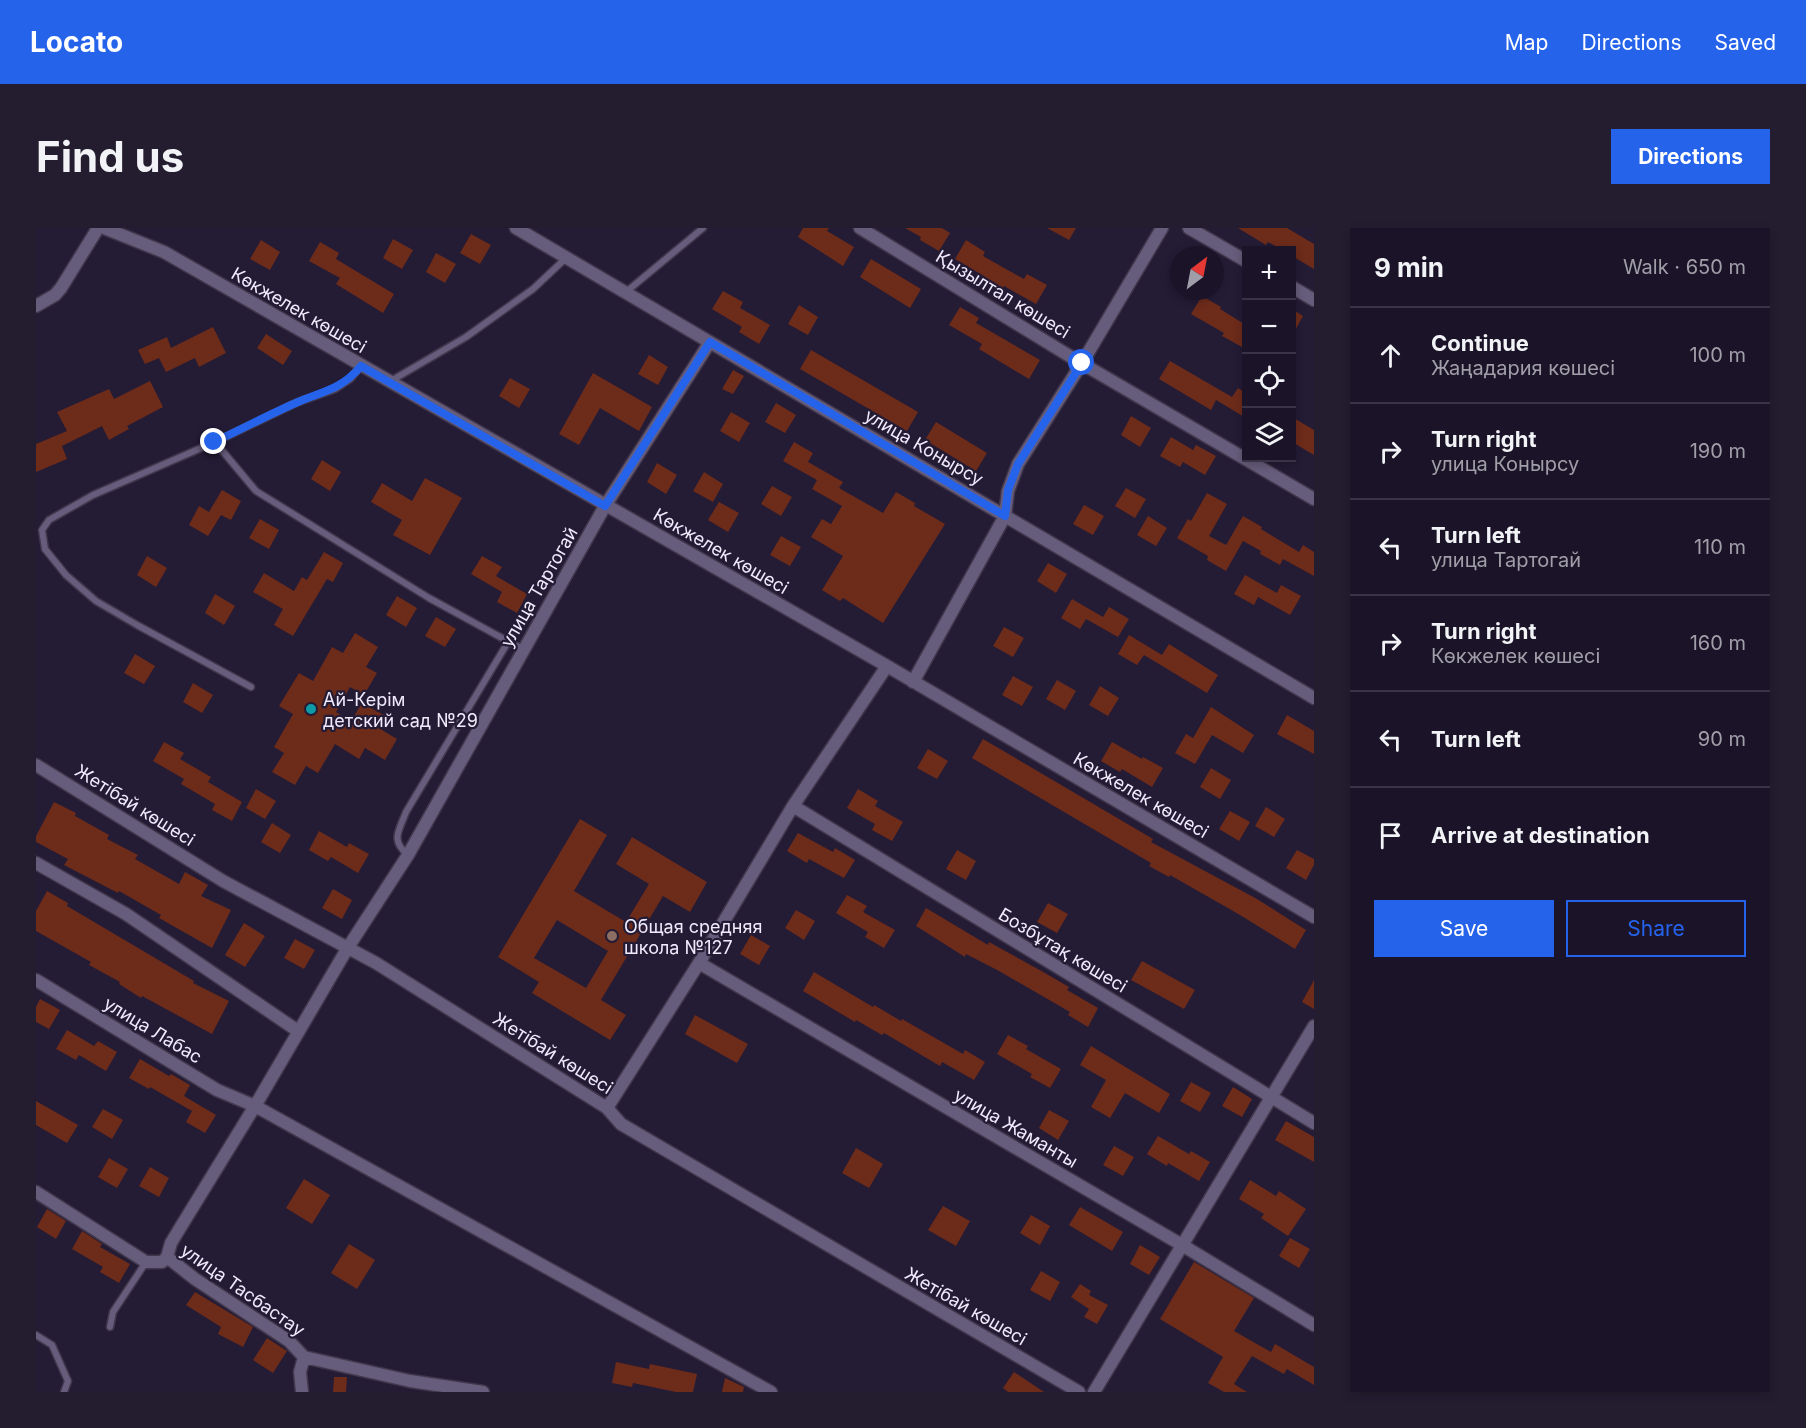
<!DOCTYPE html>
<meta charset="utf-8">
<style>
body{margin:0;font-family:Inter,sans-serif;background:#241d30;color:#f1f3f6}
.controls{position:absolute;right:18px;top:18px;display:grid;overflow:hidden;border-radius:0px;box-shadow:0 3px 9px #0003}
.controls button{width:54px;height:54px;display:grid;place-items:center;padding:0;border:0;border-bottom:2px solid #393345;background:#1b1428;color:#f1f3f6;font:30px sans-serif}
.compass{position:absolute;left:1134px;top:18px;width:54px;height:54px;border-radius:50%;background:#1b1428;box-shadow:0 3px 9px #0003;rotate:32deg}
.stop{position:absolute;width:18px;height:18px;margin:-14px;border:4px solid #2563eb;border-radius:50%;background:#fff}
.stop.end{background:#2563eb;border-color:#fff;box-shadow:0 2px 6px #0008}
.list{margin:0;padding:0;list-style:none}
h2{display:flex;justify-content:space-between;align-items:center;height:78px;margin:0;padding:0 24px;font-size:26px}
h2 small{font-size:20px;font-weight:400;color:#a09ea8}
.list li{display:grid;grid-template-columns:39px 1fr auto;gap:18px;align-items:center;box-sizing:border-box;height:96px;padding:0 24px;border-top:2px solid #393345}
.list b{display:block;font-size:22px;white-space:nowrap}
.list p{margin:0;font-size:20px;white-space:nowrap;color:#a09ea8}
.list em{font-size:20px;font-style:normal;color:#a09ea8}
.actions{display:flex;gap:12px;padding:18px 24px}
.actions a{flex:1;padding:14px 0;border:2px solid #2563eb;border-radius:0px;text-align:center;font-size:21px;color:#2563eb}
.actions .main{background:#2563eb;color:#fff}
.icon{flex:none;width:33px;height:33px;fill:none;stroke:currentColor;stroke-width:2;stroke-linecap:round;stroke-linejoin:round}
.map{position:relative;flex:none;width:1278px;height:1164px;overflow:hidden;border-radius:0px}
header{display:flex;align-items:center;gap:36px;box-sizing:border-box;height:84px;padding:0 30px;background:#2563eb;color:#fff}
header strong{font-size:28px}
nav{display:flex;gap:33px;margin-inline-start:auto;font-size:21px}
.intro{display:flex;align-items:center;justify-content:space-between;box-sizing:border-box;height:144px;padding:0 36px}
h1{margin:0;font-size:42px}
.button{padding:15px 27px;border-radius:0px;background:#2563eb;color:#fff;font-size:21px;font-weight:700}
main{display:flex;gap:36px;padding:0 36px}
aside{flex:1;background:#1b1428;border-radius:0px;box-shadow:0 3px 9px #0003}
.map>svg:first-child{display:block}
.building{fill:#6d2b1a;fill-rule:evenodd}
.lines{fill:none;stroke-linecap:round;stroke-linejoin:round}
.service-casing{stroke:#40374c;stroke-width:9}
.minor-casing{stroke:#40374c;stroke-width:15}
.service{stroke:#665c7b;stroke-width:6}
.minor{stroke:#665c7b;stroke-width:12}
.route{stroke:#2563eb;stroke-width:8}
.culture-dot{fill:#0f9aa8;stroke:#241b35;stroke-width:2}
.education-dot{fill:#8d6e63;stroke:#241b35;stroke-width:2}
.labels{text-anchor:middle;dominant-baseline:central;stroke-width:4.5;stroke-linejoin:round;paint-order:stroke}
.street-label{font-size:18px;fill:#f0eafc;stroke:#241b35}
.poi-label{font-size:18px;fill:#f0eafc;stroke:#241b35;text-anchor:start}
</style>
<header>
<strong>Locato</strong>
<nav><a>Map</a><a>Directions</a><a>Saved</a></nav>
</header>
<div class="intro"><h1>Find us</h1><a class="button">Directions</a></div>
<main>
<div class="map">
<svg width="1278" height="1164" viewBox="0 0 1278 1164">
<rect width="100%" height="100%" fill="#241b35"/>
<path class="building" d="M767,0H793L791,3L818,19L807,38L762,9Z
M869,0H906L914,5L903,23L884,12L885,9Z
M1011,0H1040L1033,12Z
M1202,0H1251L1278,16V41L1256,28V22H1247L1232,14L1230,17Z
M435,6L455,17L444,36L424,25Z
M357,11L377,22L366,41L347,30Z
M225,12L244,24L234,42L214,31Z
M930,12L949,24L947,28L988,51L991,46L1011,57L1000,76L968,58L965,63L945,52L948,48L919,31Z
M284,14L303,25L300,31L358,66L347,85L300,56L304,50L273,33Z
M400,25L420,36L409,55L390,44Z
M835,31L885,61L874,80L824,49Z
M687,63L707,74L704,80L734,97L723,116L703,104L706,99L676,81Z
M1166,68L1185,79L1184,81L1210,97V112L1206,119L1186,108L1188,105L1155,86Z
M763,77L782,89L772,107L752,96Z
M924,79L943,90L940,95L1004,132L993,151L943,121L946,116L913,97Z
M1256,81L1267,88L1256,108Z
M177,99L190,125L163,139L159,130L130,144L123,130L109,136L102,122L131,109L135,120Z
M230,106L256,123L247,137L221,120Z
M775,122L882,184L871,203L764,141Z
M613,127L632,139L622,157L602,146Z
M1134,133L1196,169L1202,160L1210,165V190L1180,172L1175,182L1123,151Z
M697,142L708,148L697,166L686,161Z
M557,145L616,179L603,203L564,180L543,217L523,206Z
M474,150L494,161L483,180L463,168Z
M114,153L127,179L91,198L93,201L73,212L66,198L26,218L31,231L0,244V216L31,203L21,184L73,161L78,171Z
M740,175L760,187L749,205L729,194Z
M695,184L714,195L703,214L684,203Z
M1095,188L1115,200L1104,219L1085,207Z
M1256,189L1278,202V227L1256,214Z
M900,194L951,225L940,243L889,212Z
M1135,209L1157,222L1160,217L1180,228L1169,247L1147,234L1144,239L1124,228Z
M758,214L777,225L772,234L807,254L803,260L847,285L860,264L879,275L878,278L909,296L847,395L807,370L804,373L786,362L807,328L775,309L786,291L795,296L806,278L776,261L781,252L747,233Z
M286,232L305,244L294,263L275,251Z
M621,235L641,247L630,266L611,254Z
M668,244L687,256L677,274L657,263Z
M389,250L426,270L394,327L357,307L366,292L335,274L346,255L376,273Z
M736,258L756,269L745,288L725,276Z
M1090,260L1110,271L1099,290L1079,278Z
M186,262L205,273L195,292L185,287L172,308L153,297L163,278L173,284Z
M1171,265L1191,276L1173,308L1190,317L1207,288L1226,299L1225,301L1263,324L1267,317L1278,324V348L1247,331L1244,337L1224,326L1225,323L1207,313L1190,343L1171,332L1172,328L1141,310L1152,291L1155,293Z
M683,274L703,285L692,304L672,292Z
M1048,277L1068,288L1057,307L1037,296Z
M1112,288L1131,300L1120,318L1101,307Z
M224,291L243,302L233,321L213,310Z
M745,308L765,319L754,338L734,327Z
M288,324L307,335L297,354L291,351L257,408L238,397L247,381L217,364L228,345L258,363L266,349L271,352Z
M111,328L131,340L120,359L101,347Z
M446,328L466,339L460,348L491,366L481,385L461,374L466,364L435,346Z
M1012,335L1031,346L1020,365L1001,353Z
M1209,347L1241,365L1245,357L1265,368L1254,387L1222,369L1218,377L1198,366Z
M179,366L199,378L188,397L169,385Z
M361,368L381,380L370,399L350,387Z
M1036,371L1067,389L1073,379L1093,391L1082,409L1050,391L1044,401L1025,390Z
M400,389L420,401L409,419L389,408Z
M968,399L988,410L977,429L957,418Z
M319,405L342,419L330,439L341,445L328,467L314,459L300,484L315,493L326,475L348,487L341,499L361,511L349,532L329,520L323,531L299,516L282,545L270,538L259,557L236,544L248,525L238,519L257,486L243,478L263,445L277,453L296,419L307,425Z
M1093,407L1126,427L1133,416L1182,447L1171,465L1108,427L1101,437L1082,426Z
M99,426L119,438L108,456L88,445Z
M977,448L997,459L986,478L966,467Z
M1021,452L1040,463L1029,482L1010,471Z
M157,455L177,467L166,485L147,474Z
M1064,458L1083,470L1072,488L1053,477Z
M1175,479L1218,507L1207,525L1176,507L1159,536L1139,525L1150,506L1157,510Z
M1251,487L1278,503V526L1241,506Z
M947,511L1117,611L1115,614L1221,671L1270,702L1259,721L1204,687L1134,647L1133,649L1113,638L1115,635L936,530Z
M128,514L148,525L144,531L175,549L172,554L206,574L196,593L176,582L179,576L145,556L148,551L117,533Z
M1076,514L1106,531L1107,529L1127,540L1116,559L1086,541L1084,544L1065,533Z
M892,521L912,533L901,551L881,540Z
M1175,540L1195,552L1184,571L1164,559Z
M220,561L240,573L229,591L210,580Z
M822,561L842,573L839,578L867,594L856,613L836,602L839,596L811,580Z
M18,574L40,585L39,588L73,607L71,611L102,627L99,631L143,656L149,644L172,657L165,668L195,682L176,720L123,690L125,687L83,663L82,665L28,637L32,631L0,614V608Z
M1230,579L1249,591L1238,609L1219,598Z
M1194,583L1214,594L1203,613L1183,601Z
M544,591L571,607L538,663L590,694L613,656L580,636L596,609L671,654L654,684L627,668L565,772L590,787L574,812L496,765L503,754L462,729ZM521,692L572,723L550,760L498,730Z
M236,595L255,607L244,625L225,614Z
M283,603L311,619L313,615L333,626L322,645L295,629L292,633L273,622Z
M762,605L797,624L799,620L819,632L808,650L773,631L771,635L751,623Z
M921,622L940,633L930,652L910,641Z
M1261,622L1278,631V637L1270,652L1250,640Z
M297,661L316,672L306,691L286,680Z
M11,663L32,675L31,678L158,753L157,755L193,773L176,806L106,768L105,770L83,756L84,754L53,737L55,734L0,703V683Z
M811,667L831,678L827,684L859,702L848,720L829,709L832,704L800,685Z
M1012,675L1032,686L1021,705L1001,694Z
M890,680L952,717L953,714L1009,745L1033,759L1031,762L1062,780L1052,799L1032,787L1034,784L963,743L930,726L929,729L880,698Z
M760,682L779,693L768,712L749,700Z
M208,695L229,708L209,739L189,727Z
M715,707L734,718L723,737L704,726Z
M259,711L279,722L268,741L248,730Z
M1106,733L1159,762L1148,781L1095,752Z
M778,744L837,779L838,777L865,793L866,791L927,826L929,822L949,834L938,852L906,834L904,838L848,805L846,807L820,792L819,794L767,763Z
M1278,752V781L1266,774Z
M4,771L24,782L13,801L0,794V779Z
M659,787L712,816L701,835L649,806Z
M31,802L58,818L62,813L81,824L70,843L43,827L40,832L20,821Z
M972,807L992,818L990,821L1025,841L1014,860L994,849L996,846L961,826Z
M1055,818L1134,866L1123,885L1089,865L1074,890L1055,879L1070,852L1044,837Z
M104,831L133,848L135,846L154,857L148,868L180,887L169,905L150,894L156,883L114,859L113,861L93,850Z
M1155,854L1175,865L1164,884L1144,873Z
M1197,859L1216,871L1206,889L1186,878Z
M0,873L42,897L31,915L0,897Z
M67,881L87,892L76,911L56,899Z
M1013,882L1033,893L1022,912L1003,900Z
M1250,893L1278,909V934L1239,912Z
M1122,908L1153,926L1155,923L1174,934L1163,953L1132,935L1131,938L1111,926Z
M1078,918L1098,929L1087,948L1067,937Z
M820,920L847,936L833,960L806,945Z
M73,930L92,941L81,960L62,949Z
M114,939L133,950L123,969L103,958Z
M268,951L294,967L276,996L250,980Z
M1214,952L1240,968L1243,963L1270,981L1252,1008L1225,990L1228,986L1203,971Z
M907,978L934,993L920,1018L892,1002Z
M1044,979L1087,1004L1076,1023L1033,997Z
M11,981L30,993L20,1011L1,999Z
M995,987L1014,998L1004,1017L984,1005Z
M46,1003L66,1016L64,1019L94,1036L83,1055L64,1044L67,1039L36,1021Z
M1254,1010L1274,1021L1263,1040L1243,1028Z
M313,1016L339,1032L321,1061L295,1045Z
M1104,1017L1124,1029L1113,1047L1094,1036Z
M1158,1034L1218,1070L1198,1103L1235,1124L1239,1116L1278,1139V1157L1251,1141L1248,1146L1216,1128L1198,1156L1211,1164H1188L1172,1155L1187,1129L1124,1091Z
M1005,1043L1024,1054L1014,1073L994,1062Z
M1044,1056L1055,1063L1053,1067L1072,1077L1061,1096L1048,1089L1053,1081L1035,1069Z
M159,1064L217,1099L207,1119L182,1106L185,1099L150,1077Z
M231,1110L251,1123L237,1145L217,1132Z
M580,1134L613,1141L614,1136L661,1146L657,1164H640L597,1155L596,1159L576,1155Z
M978,1144L1008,1164H972L967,1160Z
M298,1149H311L310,1164H297Z
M689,1150L708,1159L707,1164H686Z"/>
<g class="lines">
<defs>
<path id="service" d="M590,64L667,0
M353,154L430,109L497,61L530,30
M179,214L220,263L393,370L488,422
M215,459L101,397L60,373L30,347L9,321L6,302L13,292L57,267L179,214L262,174L299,161L314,151L325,138
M372,627C354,612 363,603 370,584L472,414
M74,1099L77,1084L110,1034
M0,1107L16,1117L32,1153L28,1164"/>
<path id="minor" d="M68,0L128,24L851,438L1278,689
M480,0L1278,470
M824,0L1040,132L1278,271
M1153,0L1210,33
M1256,59L1278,72
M0,78L19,67L25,60L62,0
M877,454L969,288L972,263L982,236L1046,135L1126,0
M0,537L187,653L340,735L571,880L585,896L1043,1164
M757,578L1278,895
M0,635L90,686L262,803
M663,735L1146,1017L1278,1097
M0,752L181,862L219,878L735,1164
M571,880L663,735L757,578L851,438
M0,964L110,1034H126L131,1029L159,1051L253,1113L268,1129
M131,1029L135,1015L141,1005L219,878L311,721L372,627L569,278L674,114
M266,1164L264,1144L268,1129L374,1153L447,1164
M1058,1164L1278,798"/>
</defs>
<use href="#service" class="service-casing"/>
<use href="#minor" class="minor-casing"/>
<use href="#service" class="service"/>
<use href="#minor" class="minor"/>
</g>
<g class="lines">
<path class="route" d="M178,214C206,201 234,186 262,174C288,163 306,161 325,138L569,278L674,114L969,288L972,262L982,236L1046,135"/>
</g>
<circle class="culture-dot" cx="275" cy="481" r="6"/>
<circle class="education-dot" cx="576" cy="708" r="6"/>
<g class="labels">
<g class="street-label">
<text transform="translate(967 66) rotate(31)">Қызылтал көшесі</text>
<text transform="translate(263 82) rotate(30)">Көкжелек көшесі</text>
<text transform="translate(888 219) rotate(30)">улица Конырсу</text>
<text transform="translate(685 323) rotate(30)">Көкжелек көшесі</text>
<text transform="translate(503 359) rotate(-60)">улица Тартогай</text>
<text transform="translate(1105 567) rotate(30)">Көкжелек көшесі</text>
<text transform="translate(99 577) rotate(32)">Жетібай көшесі</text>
<text transform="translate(1027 722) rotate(31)">Бозбұтақ көшесі</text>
<text transform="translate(117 802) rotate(31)">улица Лабас</text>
<text transform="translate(517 825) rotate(32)">Жетібай көшесі</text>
<text transform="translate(980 900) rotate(30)">улица Жаманты</text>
<text transform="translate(207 1062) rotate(35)">улица Тасбастау</text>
<text transform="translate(930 1078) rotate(30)">Жетібай көшесі</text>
</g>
<g class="poi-label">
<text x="287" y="471">Ай-Керім<tspan x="287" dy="21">детский сад №29</tspan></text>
<text x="588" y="698">Общая средняя<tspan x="588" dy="21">школа №127</tspan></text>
</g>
</g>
</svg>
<div class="controls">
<button>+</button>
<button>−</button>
<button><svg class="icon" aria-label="locate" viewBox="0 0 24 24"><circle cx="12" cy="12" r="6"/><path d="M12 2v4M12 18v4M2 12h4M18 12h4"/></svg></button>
<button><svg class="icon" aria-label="layers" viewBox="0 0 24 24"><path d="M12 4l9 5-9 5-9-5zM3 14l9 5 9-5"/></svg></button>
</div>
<svg class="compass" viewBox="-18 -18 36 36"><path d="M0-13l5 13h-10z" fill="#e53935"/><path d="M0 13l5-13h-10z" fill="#a09ea8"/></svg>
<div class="stop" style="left:1046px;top:135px"></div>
<div class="stop end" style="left:178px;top:214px"></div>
</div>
<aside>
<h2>9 min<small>Walk · 650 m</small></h2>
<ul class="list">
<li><svg class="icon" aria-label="ahead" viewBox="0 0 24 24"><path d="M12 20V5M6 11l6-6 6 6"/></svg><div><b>Continue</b><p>Жаңадария көшесі</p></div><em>100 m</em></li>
<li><svg class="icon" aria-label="right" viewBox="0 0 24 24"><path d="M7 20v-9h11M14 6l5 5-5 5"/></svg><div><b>Turn right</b><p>улица Конырсу</p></div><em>190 m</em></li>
<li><svg class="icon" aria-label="left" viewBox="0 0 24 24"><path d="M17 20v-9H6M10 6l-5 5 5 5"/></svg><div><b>Turn left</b><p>улица Тартогай</p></div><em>110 m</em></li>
<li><svg class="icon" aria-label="right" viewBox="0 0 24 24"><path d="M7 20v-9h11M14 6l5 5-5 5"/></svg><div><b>Turn right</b><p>Көкжелек көшесі</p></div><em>160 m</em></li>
<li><svg class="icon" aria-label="left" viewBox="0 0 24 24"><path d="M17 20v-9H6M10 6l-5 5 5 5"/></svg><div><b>Turn left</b></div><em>90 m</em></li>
<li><svg class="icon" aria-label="arrive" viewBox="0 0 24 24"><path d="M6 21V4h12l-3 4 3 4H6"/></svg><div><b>Arrive at destination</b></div></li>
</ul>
<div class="actions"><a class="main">Save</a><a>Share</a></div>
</aside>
</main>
